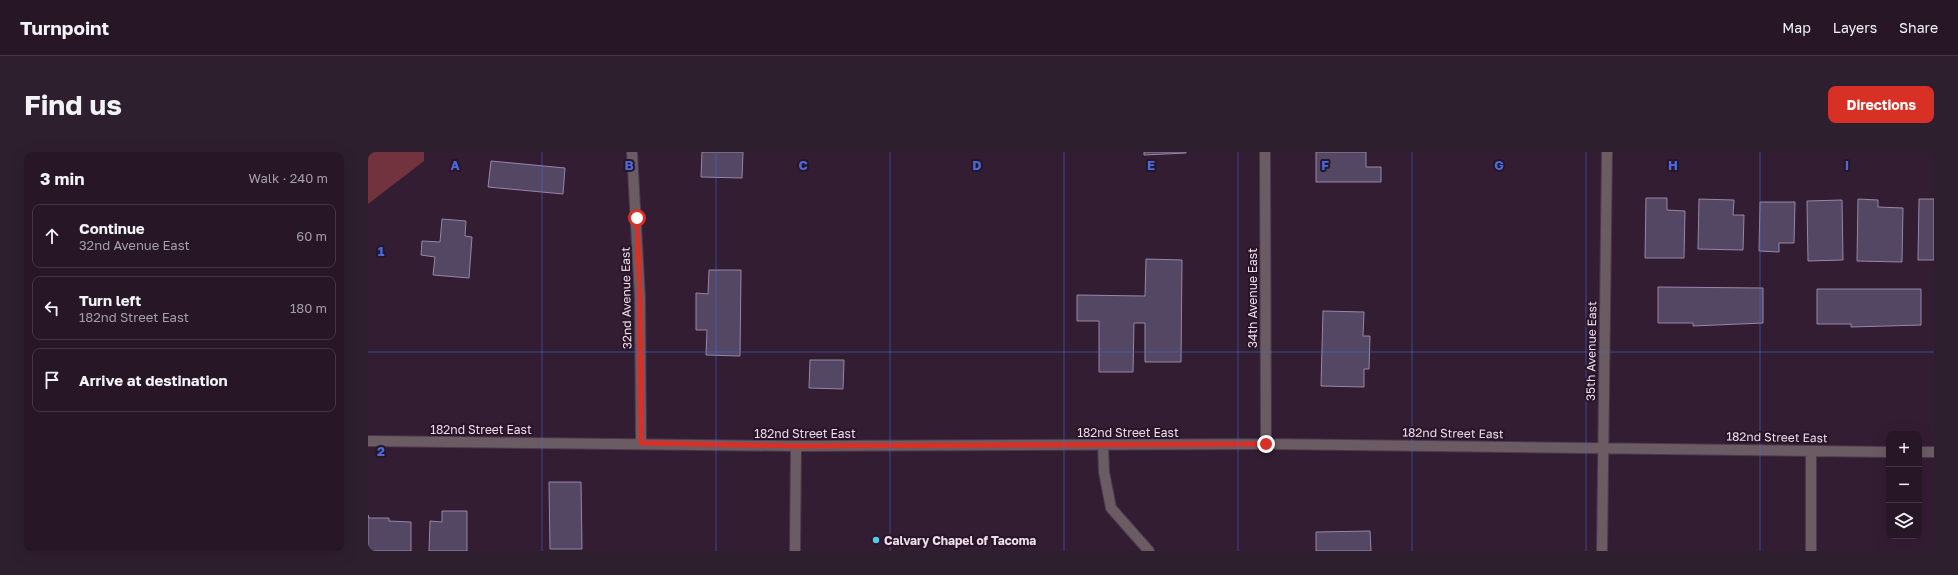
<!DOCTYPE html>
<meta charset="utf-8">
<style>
body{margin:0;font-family:"Golos Text",sans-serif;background:#2e1f2e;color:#f1f3f6}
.controls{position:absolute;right:12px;bottom:12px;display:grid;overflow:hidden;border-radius:8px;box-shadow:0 4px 16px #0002}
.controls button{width:36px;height:36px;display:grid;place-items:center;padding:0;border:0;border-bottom:1px solid #423543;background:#261626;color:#f1f3f6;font:20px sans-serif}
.stop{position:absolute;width:12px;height:12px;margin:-9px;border:3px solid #d93025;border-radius:50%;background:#fff}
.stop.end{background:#d93025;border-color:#fff;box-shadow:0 1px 4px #0008}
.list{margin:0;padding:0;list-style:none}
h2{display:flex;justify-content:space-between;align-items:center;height:52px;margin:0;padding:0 16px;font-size:17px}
h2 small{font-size:13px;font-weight:400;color:#a49fa7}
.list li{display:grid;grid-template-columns:26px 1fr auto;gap:12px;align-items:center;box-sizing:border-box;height:64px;margin:0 8px 8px;padding:0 8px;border:1px solid #423543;border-radius:8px}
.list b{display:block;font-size:15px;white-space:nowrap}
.list p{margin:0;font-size:13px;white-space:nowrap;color:#a49fa7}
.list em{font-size:13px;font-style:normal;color:#a49fa7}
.icon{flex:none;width:22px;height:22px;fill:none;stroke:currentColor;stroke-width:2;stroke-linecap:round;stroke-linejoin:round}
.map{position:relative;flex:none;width:1566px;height:399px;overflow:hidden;border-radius:8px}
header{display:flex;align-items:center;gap:24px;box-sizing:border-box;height:56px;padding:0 20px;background:#261626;border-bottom:1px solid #423543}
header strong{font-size:19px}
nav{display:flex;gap:22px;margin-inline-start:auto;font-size:14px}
.intro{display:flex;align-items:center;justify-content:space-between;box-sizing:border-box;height:96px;padding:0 24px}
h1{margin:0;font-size:28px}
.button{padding:10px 18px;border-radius:8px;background:#d93025;color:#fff;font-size:14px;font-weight:700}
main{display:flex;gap:24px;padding:0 24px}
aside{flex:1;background:#261626;border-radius:8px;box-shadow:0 4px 16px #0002}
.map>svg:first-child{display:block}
.green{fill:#73333e}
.building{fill:#544763;stroke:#9587a7}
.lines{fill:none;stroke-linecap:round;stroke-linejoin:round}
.minor-casing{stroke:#4d384d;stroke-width:12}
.minor{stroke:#6b5c63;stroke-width:10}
.route{stroke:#d93025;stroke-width:5}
.grid{fill:none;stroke:#476bdc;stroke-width:1;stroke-opacity:0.55}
.poi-dot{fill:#59c8e4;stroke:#291428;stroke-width:1.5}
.labels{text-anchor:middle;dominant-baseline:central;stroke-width:4;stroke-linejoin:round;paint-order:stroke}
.street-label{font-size:12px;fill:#eddeec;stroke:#291428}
.poi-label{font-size:12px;font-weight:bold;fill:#eddeec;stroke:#291428;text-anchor:start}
.grid-label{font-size:13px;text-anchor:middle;font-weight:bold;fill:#476bdc;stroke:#291428;stroke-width:4;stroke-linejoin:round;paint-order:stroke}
</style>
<header>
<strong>Turnpoint</strong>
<nav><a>Map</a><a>Layers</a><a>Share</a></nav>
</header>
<div class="intro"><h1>Find us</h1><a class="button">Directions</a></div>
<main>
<aside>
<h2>3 min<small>Walk · 240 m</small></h2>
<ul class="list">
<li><svg class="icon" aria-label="ahead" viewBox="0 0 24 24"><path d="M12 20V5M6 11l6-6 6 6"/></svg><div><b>Continue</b><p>32nd Avenue East</p></div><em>60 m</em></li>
<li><svg class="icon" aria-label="left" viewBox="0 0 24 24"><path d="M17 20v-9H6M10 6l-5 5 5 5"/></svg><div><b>Turn left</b><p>182nd Street East</p></div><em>180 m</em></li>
<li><svg class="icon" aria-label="arrive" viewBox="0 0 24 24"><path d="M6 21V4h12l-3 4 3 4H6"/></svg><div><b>Arrive at destination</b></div></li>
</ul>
</aside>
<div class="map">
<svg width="1566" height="399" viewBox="0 0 1566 399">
<rect width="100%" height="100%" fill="#331d33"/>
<path class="green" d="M0,0H56V9L0,52Z"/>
<path class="building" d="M334,0H375L374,26L333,25Z
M776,0H818V1L776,3Z
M948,0H998V15H1013V30H948Z
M123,9L197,16L195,42L120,35Z
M1278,46H1299V58L1317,59L1316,106H1277Z
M1331,47L1366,48L1365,63H1376L1375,98L1330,97Z
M1490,47L1510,48V55L1535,56L1534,110L1489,109Z
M1551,47H1566V108H1550Z
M1474,48L1475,108L1440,109L1439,49Z
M1392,50H1427L1426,91H1411V100L1391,99Z
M74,67L98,69L97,84L104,85L101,126L65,123L67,105L53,103L54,89L72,90Z
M778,107L814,108L813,210H777V171H766L765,220H731V169H709V143L777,144Z
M341,118H373L372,204L338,203L339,178H328V141L340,142Z
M1290,135L1395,136V171L1325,174V171H1290Z
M1449,137H1553V173L1483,175V172H1449Z
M955,159L996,160L995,184H1002L1001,217H996V235L953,234Z
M442,208H476L475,237L441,236Z
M181,330H213L214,397H182Z
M74,359H99V399H61L62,369L74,370Z
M0,363L1,366H21V369L43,370V399H0Z
M1002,379L1003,399H948V380Z"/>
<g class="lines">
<defs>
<path id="minor" d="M264,0L272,146L273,291
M897,0L898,292
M0,289L428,294L898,292L1521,300
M735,293L736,320L743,356L781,399
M1551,300H1566
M427,399L428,294
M1234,399L1239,0
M1443,399V299"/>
</defs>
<use href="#minor" class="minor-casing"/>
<use href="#minor" class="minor"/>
</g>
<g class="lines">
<path class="route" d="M269,66L272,146L273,291L428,294L898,292"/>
</g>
<path class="grid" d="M174,0V399M348,0V399M522,0V399M696,0V399M870,0V399M1044,0V399M1218,0V399M1392,0V399M0,200H1566"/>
<circle class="poi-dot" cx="508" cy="388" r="4"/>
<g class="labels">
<g class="street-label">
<text transform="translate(258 146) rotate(-91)">32nd Avenue East</text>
<text transform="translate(884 146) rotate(-90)">34th Avenue East</text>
<text transform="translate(1223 199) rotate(-89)">35th Avenue East</text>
<text x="113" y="277">182nd Street East</text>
<text x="760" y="280">182nd Street East</text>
<text x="437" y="281">182nd Street East</text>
<text transform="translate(1085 281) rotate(1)">182nd Street East</text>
<text transform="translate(1409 285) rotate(1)">182nd Street East</text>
</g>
<g class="poi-label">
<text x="516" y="388">Calvary Chapel of Tacoma</text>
</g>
</g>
<g class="grid-label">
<text x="87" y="18">A</text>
<text x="261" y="18">B</text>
<text x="435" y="18">C</text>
<text x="609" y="18">D</text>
<text x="783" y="18">E</text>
<text x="957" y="18">F</text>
<text x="1131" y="18">G</text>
<text x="1305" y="18">H</text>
<text x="1479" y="18">I</text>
<text x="13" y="104">1</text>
<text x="13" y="304">2</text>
</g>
</svg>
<div class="controls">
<button>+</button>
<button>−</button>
<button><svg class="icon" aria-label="layers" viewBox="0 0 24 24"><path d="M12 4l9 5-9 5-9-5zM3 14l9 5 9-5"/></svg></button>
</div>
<div class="stop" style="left:269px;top:66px"></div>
<div class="stop end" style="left:898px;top:292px"></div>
</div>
</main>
